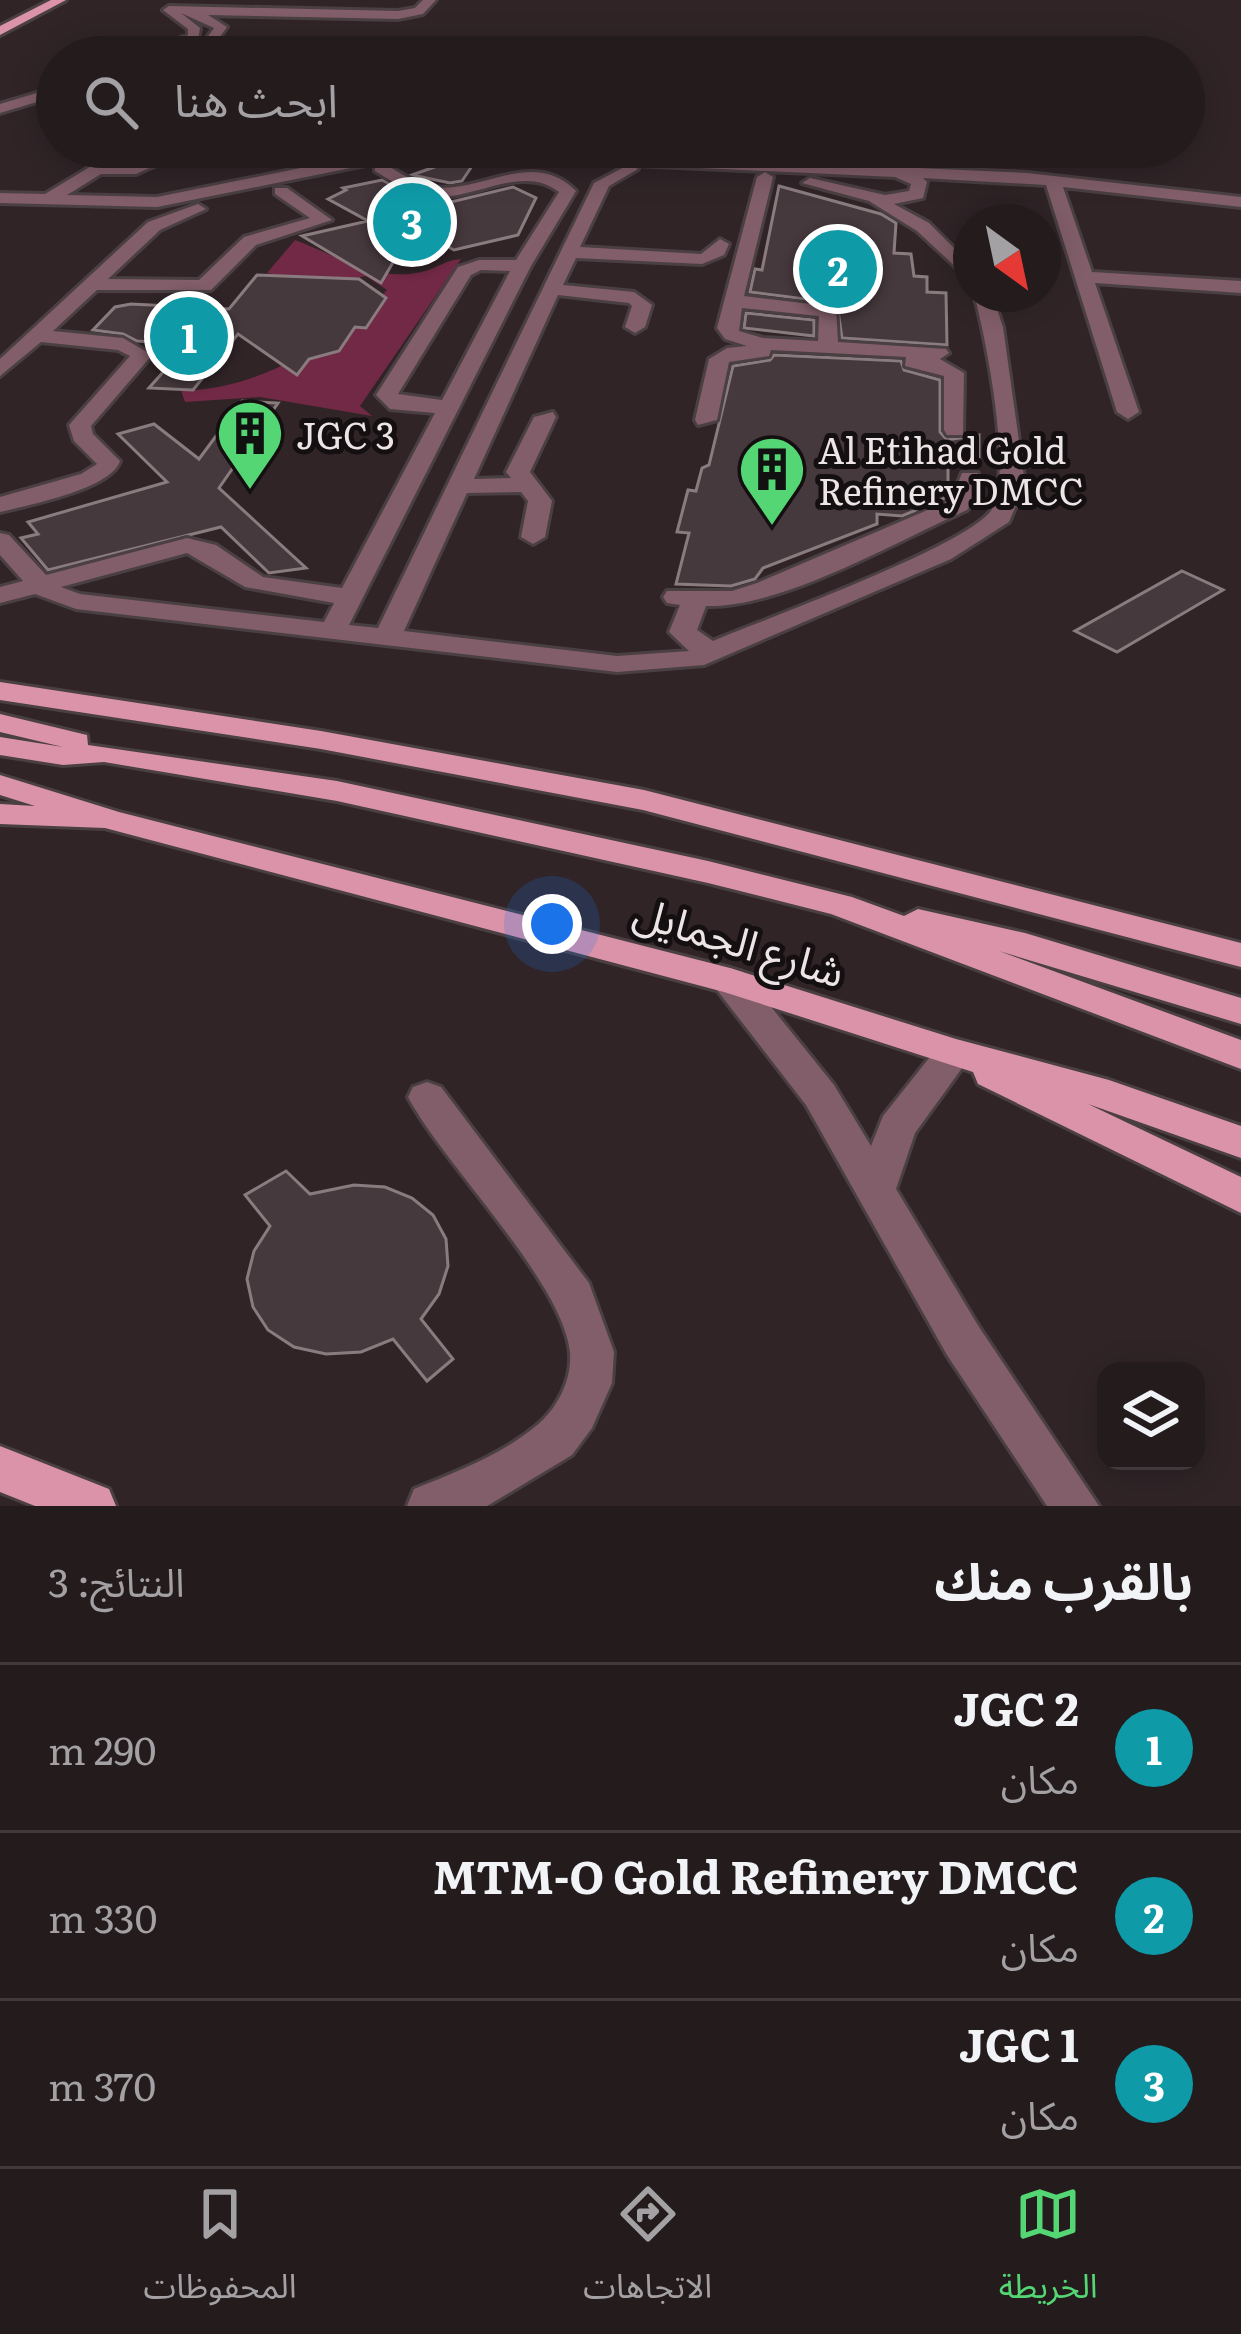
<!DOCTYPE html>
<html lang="ar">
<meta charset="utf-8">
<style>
body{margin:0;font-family:Literata,"Noto Sans Arabic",serif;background:#2c2426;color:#f1f3f6;direction:rtl}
.controls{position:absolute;right:36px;bottom:36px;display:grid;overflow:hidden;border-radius:24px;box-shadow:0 6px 30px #0003}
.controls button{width:108px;height:108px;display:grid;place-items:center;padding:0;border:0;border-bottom:3px solid #41393b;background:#241b1d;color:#f1f3f6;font:60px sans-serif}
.compass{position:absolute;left:953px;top:204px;width:108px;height:108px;border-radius:50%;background:#241b1d;box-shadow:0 6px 30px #0003;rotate:147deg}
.you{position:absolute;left:552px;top:924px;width:42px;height:42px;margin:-30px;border:9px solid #fff;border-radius:50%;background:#1a73e8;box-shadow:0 0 0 18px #1a73e833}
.badge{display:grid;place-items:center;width:78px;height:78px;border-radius:50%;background:#53d673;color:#fff;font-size:39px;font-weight:700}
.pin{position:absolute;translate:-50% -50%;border:6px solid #fff;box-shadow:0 3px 12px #0006}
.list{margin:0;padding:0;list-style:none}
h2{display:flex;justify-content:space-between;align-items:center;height:156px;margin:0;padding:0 48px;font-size:51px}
h2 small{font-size:39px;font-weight:400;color:#a3a1a4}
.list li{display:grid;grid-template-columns:78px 1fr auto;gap:36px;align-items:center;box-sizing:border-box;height:168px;padding:0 48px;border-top:3px solid #41393b}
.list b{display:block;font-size:45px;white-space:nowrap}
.list p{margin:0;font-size:39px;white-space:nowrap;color:#a3a1a4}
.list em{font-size:39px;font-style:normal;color:#a3a1a4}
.icon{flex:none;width:66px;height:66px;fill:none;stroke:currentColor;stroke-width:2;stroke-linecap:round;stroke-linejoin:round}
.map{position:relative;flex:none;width:1241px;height:1506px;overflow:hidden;direction:ltr}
.search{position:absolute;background:#241b1d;box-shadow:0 6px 30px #0003;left:36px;right:36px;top:36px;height:132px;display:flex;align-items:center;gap:30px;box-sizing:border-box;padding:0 42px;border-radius:66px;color:#a3a1a4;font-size:45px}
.sheet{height:660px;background:#241b1d}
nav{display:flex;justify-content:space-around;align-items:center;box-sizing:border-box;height:168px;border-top:3px solid #41393b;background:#241b1d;font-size:33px;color:#a3a1a4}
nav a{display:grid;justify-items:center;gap:6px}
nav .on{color:#53d673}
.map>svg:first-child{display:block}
.green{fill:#712946}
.building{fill:#46393d;stroke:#8a7b7f;stroke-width:3}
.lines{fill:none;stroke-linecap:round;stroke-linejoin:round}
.minor-casing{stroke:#4a3f42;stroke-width:6}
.major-casing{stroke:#4a3f42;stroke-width:6}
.minor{fill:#815e69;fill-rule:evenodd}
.major{fill:#db93aa;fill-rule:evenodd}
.labels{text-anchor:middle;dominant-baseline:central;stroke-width:10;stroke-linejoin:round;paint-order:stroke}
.far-poi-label{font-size:36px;fill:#ede4e6;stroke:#140f10;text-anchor:start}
.street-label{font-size:42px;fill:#ede4e6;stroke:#140f10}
</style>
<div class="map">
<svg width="1241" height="1506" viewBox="0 0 1241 1506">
<rect width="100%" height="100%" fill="#302427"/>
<path class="green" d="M295,240C338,256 377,284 425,271C439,267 446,260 461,259L360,406L372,416L260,397L185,402L181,390C251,393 341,341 387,290L366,276L327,285L267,273Z"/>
<path class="building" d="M440,165L472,166L462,181L450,183L412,175Z
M382,180L419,198L447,203L513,187L536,198L518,235L454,250L413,228L381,283L302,236L368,221L328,199L346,190L343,188Z
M779,186L881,214L896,223L894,253L911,254L914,276L927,277V292L946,293L947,345L842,338L837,303L750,292L755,269L762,270Z
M257,275L359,279L386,298L366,328L355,327L339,351L309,359L297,375L238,334L193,390L149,388L188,344L137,341L123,334L93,330L115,307L131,304L229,309Z
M746,313L814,320V336L744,328Z
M774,355L901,361L904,370L940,380V432L947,440L979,435V464L948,461V497L902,516L877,514V524L763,568L755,579L731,586L676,584L689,533L677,532L688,490L696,491L702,468L709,465L733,366L770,360Z
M242,401L278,403L219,488L306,568L269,573L221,527L48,570L21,538L38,534L28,522L167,482L118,434L154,424L199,459Z
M1182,571L1223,590L1117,652L1075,631Z
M286,1171L310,1194L354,1185L385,1187L412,1198L433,1215L446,1239L448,1266L439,1294L421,1319L453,1359L427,1381L393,1339L361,1352L326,1354L294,1347L268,1330L253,1307L247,1279L254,1251L270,1226L245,1195Z"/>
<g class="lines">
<defs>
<path id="minor" d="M423,0H436L423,14L398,19L208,15L227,27C212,51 189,57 161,57L206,39L214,28L181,13L200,28L198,40L152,57H133L188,35V29L163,10L169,6L398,11L415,8Z
M57,87V96L0,113V104Z
M123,147L137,150L117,164H134L158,155L155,147H171L174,157L136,174H101L67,195L157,197L395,149L458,147L1027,173L1241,197V207L1063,187L1092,272L1241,281V293L1095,283L1139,412L1128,419L1117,412L1046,185L923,178L927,182L923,198L894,204L929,223L971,265V281L917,231L869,201L802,183L810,178L885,195L909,191L911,184L895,177L445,156L395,159L157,207L0,203V193L45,194Z
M381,163C398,170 414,184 432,187C482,194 533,147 576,191L531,266L349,625L378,628L594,183L630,164L638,169L609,186L580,247L701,254L720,239L729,244L724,255L702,264L576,258L563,285L634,292L652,305L645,327L635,333L625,327L632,306L629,303L558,295L474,479L511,478L506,472L534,417L553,412L556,417L530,472L552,501L545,537L533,544L521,537L528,501L521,492L467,493L404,631L617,656L689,651L669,632L680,605L667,603L663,597L667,591H732L757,583L951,500L962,473H978L982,492L967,510C897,541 780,609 706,606L697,630L713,641C765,619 961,548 990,512C1015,480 985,334 974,294H992L1003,327L1025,484L1009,522L951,559L704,665L617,672L76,609L35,594L0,603V587L23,581L0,555V533L9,535L46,575L187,538L216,545L263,577L342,588L435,413L390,409L376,395L458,267L479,260H516L559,192C524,164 477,198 438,197C414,196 395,183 375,171V165ZM481,270L510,271L442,400L398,394L471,275ZM187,553L245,587L334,603L324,622L80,594L61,587Z
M765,172L773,177L744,296L836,307L838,342L946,349L949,353L940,359L964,373L963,435H947L944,430V376L905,366L906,357L771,350L769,356L729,362L717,420L698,425L695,420L709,359L727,348L747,346L725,339L717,328L757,177ZM742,308L819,316L818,341L763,338L739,331Z
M275,188H287L332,220L256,245L211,290H97L53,331L123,338L152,355L91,426L93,434L120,461C111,489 29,505 0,512V497L81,474L97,464L74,441L69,425L130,356L118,350L41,342L0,376V359L148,222L198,204L206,209L160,230L108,279L199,280L244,237L310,218L275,194Z
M730,968L743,972L834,1085L871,1146L883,1116L941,1043L954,1039L967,1043L973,1053L915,1133L896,1189L979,1327L1099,1506H1047L947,1355L806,1105L717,990L712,981L717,972Z
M427,1082L441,1087L589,1283L614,1352L612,1383L592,1428L572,1455L487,1506H407L414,1489C456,1472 501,1455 536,1426C557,1409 572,1380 570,1353C564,1283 444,1165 408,1097L413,1087Z"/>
<path id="major" d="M51,0H66L0,35V26Z
M0,682L321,731L644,790L1241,943V967L643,810L321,749L0,700Z
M0,714L87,735L88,745L337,781L708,861L852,897L904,916L918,909L1025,933L1241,998V1024L999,951L1241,1040V1069L831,914L708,883L337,801L104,762L63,765L0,755V737L63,747L0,732Z
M0,775L119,812L730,968L956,1039L1109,1080L1241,1126V1158L1088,1104L1241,1177V1213L978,1084L973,1072L724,992L105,828L0,824V804L35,806L0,795Z
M0,1446L109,1489L116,1506H35L0,1492Z"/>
</defs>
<use href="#minor" class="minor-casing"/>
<use href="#major" class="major-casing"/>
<use href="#minor" class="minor"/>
<use href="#major" class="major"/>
</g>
<defs>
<symbol id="building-pin" viewBox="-11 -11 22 30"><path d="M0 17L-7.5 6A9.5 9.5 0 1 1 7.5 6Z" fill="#53d673" stroke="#140f10"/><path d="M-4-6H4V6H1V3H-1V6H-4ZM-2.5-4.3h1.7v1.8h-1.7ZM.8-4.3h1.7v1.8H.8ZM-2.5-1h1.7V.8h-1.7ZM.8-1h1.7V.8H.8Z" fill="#111"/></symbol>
</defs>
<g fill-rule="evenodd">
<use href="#building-pin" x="212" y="395" width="76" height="104"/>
<use href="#building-pin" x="734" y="431" width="76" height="104"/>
</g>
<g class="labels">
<g class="far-poi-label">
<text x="296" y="433">JGC 3</text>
<text x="818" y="448">Al Etihad Gold<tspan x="818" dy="41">Refinery DMCC</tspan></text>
</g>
<g class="street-label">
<text transform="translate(740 939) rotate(17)">شارع الجمايل</text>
</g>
</g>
</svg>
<div class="controls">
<button><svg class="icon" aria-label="layers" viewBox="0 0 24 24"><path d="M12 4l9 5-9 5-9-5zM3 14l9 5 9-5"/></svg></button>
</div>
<svg class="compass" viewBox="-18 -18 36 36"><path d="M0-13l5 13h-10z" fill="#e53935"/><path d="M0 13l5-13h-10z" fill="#a3a1a4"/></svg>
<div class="you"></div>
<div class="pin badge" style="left:189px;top:336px;background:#0f9aa8">1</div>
<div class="pin badge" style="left:838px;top:269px;background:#0f9aa8">2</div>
<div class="pin badge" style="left:412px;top:222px;background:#0f9aa8">3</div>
<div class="search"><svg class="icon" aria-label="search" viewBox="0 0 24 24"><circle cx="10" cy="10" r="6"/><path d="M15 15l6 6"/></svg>ابحث هنا</div>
</div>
<section class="sheet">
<h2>بالقرب منك<small>النتائج: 3</small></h2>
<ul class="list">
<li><span class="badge" style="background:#0f9aa8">1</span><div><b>JGC 2</b><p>مكان</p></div><em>290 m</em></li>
<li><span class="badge" style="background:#0f9aa8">2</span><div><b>MTM-O Gold Refinery DMCC</b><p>مكان</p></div><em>330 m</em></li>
<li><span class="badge" style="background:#0f9aa8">3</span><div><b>JGC 1</b><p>مكان</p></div><em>370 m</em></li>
</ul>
</section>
<nav>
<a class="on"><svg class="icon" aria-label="map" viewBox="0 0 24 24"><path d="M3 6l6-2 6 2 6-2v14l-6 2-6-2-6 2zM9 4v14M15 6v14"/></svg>الخريطة</a>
<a><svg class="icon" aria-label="directions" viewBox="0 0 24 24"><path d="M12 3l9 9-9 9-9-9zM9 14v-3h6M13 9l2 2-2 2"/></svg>الاتجاهات</a>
<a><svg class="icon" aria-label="saved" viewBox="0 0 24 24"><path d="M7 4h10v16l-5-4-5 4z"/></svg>المحفوظات</a>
</nav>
